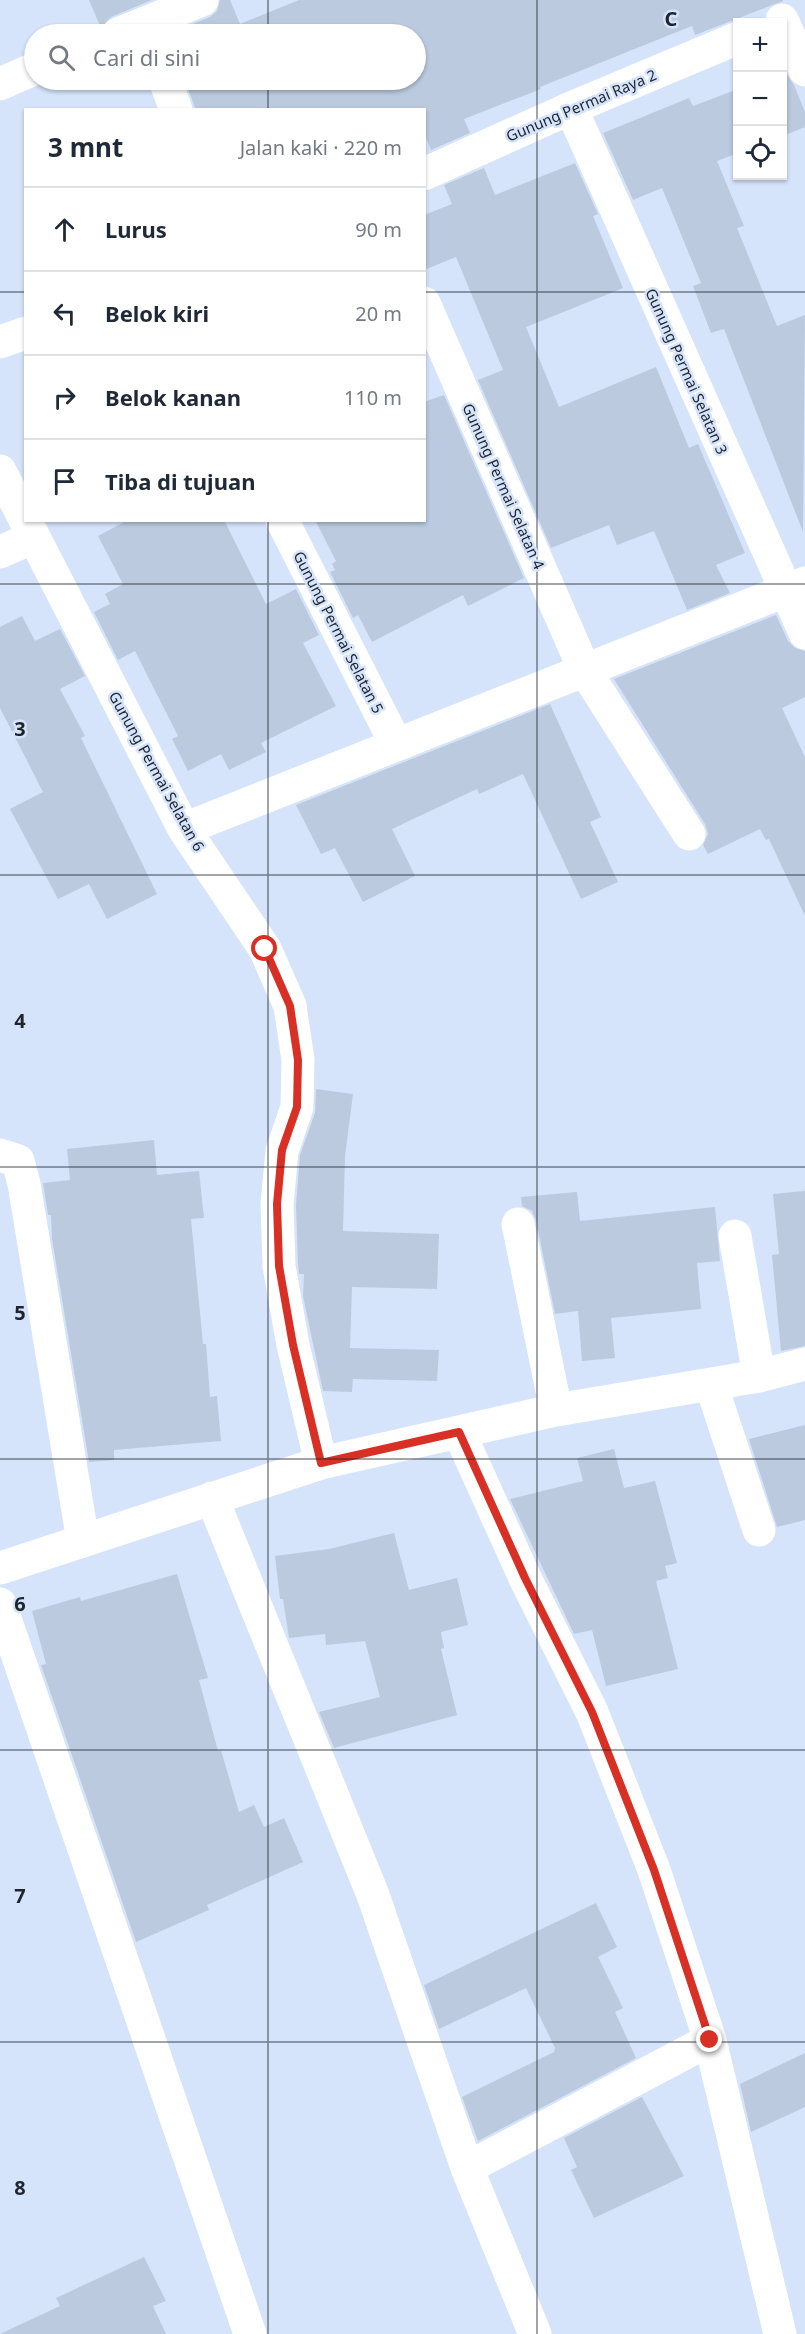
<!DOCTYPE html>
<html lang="id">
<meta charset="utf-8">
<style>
body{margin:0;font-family:"Noto Sans",sans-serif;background:#f2f2f3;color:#1f2937}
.controls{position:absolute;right:18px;top:18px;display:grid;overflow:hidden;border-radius:0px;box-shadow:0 2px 4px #0004}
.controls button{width:54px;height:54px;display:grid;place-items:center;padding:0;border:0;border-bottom:2px solid #e0e1e3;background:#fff;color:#1f2937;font:30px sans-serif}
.stop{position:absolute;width:18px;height:18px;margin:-14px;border:4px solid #d93025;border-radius:50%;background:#fff}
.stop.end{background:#d93025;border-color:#fff;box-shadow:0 2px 6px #0008}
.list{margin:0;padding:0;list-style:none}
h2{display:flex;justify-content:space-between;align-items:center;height:78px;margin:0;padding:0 24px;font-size:26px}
h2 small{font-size:20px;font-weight:400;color:#747a83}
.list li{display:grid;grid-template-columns:39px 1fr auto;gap:18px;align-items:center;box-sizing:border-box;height:84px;padding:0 24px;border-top:2px solid #e0e1e3}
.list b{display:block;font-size:22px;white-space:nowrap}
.list em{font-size:20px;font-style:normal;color:#747a83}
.icon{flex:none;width:33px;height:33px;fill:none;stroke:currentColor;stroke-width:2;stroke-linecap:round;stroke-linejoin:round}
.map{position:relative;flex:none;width:805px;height:2334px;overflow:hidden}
.search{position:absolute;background:#fff;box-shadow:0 2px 4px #0004;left:24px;top:24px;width:402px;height:66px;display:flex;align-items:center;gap:15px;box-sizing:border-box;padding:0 21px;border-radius:33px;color:#747a83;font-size:22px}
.panel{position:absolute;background:#fff;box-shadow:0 2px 4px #0004;left:24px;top:108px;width:402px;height:414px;border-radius:0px}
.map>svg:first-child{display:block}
.building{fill:#bbcadf}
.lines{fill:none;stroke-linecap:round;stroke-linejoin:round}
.minor{stroke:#fff;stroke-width:33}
.route{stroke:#d93025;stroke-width:8}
.grid{fill:none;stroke:#1f242d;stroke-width:1.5;stroke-opacity:0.55}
.labels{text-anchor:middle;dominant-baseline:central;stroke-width:5;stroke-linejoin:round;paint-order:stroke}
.street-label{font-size:15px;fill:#1f242d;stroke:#d5e4fb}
.grid-label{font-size:20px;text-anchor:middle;font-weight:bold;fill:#1f242d;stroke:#d5e4fb;stroke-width:5;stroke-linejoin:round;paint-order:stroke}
</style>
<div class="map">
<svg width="805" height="2334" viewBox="0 0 805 2334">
<rect width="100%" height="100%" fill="#d5e4fb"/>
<path class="building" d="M89,0H152L111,17L101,28Z
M220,0H230L240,24L299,0H783V1L695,35L692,26L540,87L541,89L464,119L470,133L431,150L424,133V110H196L185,81L188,80H416V34H167L210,17L217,11Z
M784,70L794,85L805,112V127L783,136Z
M738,89V153L717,161L744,226L737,228L777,326L805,315L803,532L724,329L711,333L693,286L701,283L662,188L633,200L603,133L689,98L693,106Z
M575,163L598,214L593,216L623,288L526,327L559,407L656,367L689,448L698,444L745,553L716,565L730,593L687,610L654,531L617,545L609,525L551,548L478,380L503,370L456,257L424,270V215L452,204L444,185L484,168L495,195Z
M444,395L524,578L468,606L463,595L372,642L358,615L353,618L330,572L335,570L332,564L336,561L315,520H424V402Z
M128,520H224L266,604L296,589L319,635L303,643L336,706L261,743L266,752L229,770L221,754L188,771L172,739L178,736L135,651L118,660L94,612L110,604L105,594L123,584L98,536Z
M776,615L788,641L795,648L805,651V697L782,708L805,757V916L769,839L766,840L760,829L708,854L703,845L708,834L705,824L614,679Z
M22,616L35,641L60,629L85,676L60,689L85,736L81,738L157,894L107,919L89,884L58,899L10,809L43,792L0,708V627Z
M550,704L601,817L590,822L618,882L581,899L523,774L479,794L477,789L392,829L415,876L363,902L335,848L321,854L296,805Z
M316,1089L353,1094L345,1156L343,1231L439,1234L437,1289L352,1287L350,1348L439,1350L437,1381L353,1379L352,1392L323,1391L303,1296L304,1274H299L298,1264L296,1205L300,1155L315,1113Z
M154,1140L157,1175L199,1171L204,1218L191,1219L203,1344H206L210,1397L217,1396L221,1441L114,1450V1460L89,1462L52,1239L51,1215H48L43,1183L70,1180L67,1149Z
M805,1191V1346L781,1351L772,1255L779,1254L773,1194Z
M577,1192L580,1221L715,1207L720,1261L697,1263L701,1309L611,1318L615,1358L582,1361L578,1311L555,1314L536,1220L532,1211L522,1206L521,1197Z
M805,1425V1520L777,1527L749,1439Z
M614,1449L624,1488L655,1481L677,1563L665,1566L668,1578L656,1581L678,1669L606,1686L592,1630L574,1634L510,1499L583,1481L577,1458Z
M394,1533L409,1590L457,1578L468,1625L441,1632L444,1648L441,1649L457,1715L334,1748L319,1712L380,1697L365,1641L326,1645L325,1634L289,1638L283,1599H280L275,1556L329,1549Z
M177,1574L208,1678L199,1680L218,1751L221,1750L239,1812L254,1805L264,1827L284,1818L303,1862L207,1905L209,1910L136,1942L41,1665L46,1664L32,1611L80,1597L81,1601Z
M596,1903L617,1947L598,1957L623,2008L615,2012L636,2058L478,2141L462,2097L554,2052L555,2048L526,1988L439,2029L424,1985Z
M805,2053V2107L751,2132L740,2084Z
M642,2097L684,2176L594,2218L571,2170L577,2167L564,2138Z
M144,2257L166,2301L153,2306L166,2334H0L60,2306L56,2298Z"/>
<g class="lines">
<path class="minor" d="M782,20L805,70
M118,34L202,0
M165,80L176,110
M0,84L34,69
M571,108L805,633
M424,174L571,108L738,38
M424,303L584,669L689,834
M0,342L26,333
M0,471L184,829L265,949L290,1006L298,1060L297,1107L282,1151L277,1204L279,1266L293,1345L321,1463
M282,520L396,744
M0,552L32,538
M184,829L805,583
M0,1155L18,1161L24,1184L83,1541
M518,1224L556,1410
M735,1236L759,1376
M711,1384L759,1530
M459,1432L525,1578L592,1712L654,1870L710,2040L780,2334
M212,1498L373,1895L467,2168L535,2334
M0,1568L321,1463L556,1410L759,1376L805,1364
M0,1604L250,2334
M467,2168L710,2040"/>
</g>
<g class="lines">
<path class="route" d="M265,949L290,1006L298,1060L297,1107L282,1150L277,1204L279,1266L293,1345L321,1463L459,1432L525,1578L592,1712L654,1870L710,2040"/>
</g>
<path class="grid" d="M268,0V34M537,0V2334M268,80V110M0,292H26M424,292H805M268,520V2334M0,584H805M0,875H805M0,1167H805M0,1459H805M0,1750H805M0,2042H805"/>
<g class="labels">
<g class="street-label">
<text transform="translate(581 105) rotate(-23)">Gunung Permai Raya 2</text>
<text transform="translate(687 371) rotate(66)">Gunung Permai Selatan 3</text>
<text transform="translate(504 486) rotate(66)">Gunung Permai Selatan 4</text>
<text transform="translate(339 632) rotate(63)">Gunung Permai Selatan 5</text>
<text transform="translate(157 771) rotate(61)">Gunung Permai Selatan 6</text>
</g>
</g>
<g class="grid-label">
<text x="671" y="26">C</text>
<text x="20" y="736">3</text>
<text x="20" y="1028">4</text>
<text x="20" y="1320">5</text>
<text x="20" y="1611">6</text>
<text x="20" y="1903">7</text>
<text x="20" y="2195">8</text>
</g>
</svg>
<div class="controls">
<button>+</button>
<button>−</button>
<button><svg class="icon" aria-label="locate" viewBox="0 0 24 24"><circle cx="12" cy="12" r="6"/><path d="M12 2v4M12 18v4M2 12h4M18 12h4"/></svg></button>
</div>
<div class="stop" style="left:265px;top:949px"></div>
<div class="stop end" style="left:710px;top:2040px"></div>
<div class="search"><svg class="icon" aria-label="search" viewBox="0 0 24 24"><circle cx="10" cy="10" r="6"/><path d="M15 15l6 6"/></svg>Cari di sini</div>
<section class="panel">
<h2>3 mnt<small>Jalan kaki · 220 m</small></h2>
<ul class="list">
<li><svg class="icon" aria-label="ahead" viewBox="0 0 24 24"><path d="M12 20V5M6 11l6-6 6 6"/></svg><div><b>Lurus</b></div><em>90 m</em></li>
<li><svg class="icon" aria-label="left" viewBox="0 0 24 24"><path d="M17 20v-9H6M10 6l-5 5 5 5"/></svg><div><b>Belok kiri</b></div><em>20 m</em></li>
<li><svg class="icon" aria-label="right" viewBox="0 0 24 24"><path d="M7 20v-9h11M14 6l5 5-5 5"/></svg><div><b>Belok kanan</b></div><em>110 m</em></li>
<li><svg class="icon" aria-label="arrive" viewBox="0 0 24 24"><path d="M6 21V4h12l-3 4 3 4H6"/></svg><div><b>Tiba di tujuan</b></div></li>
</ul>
</section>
</div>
